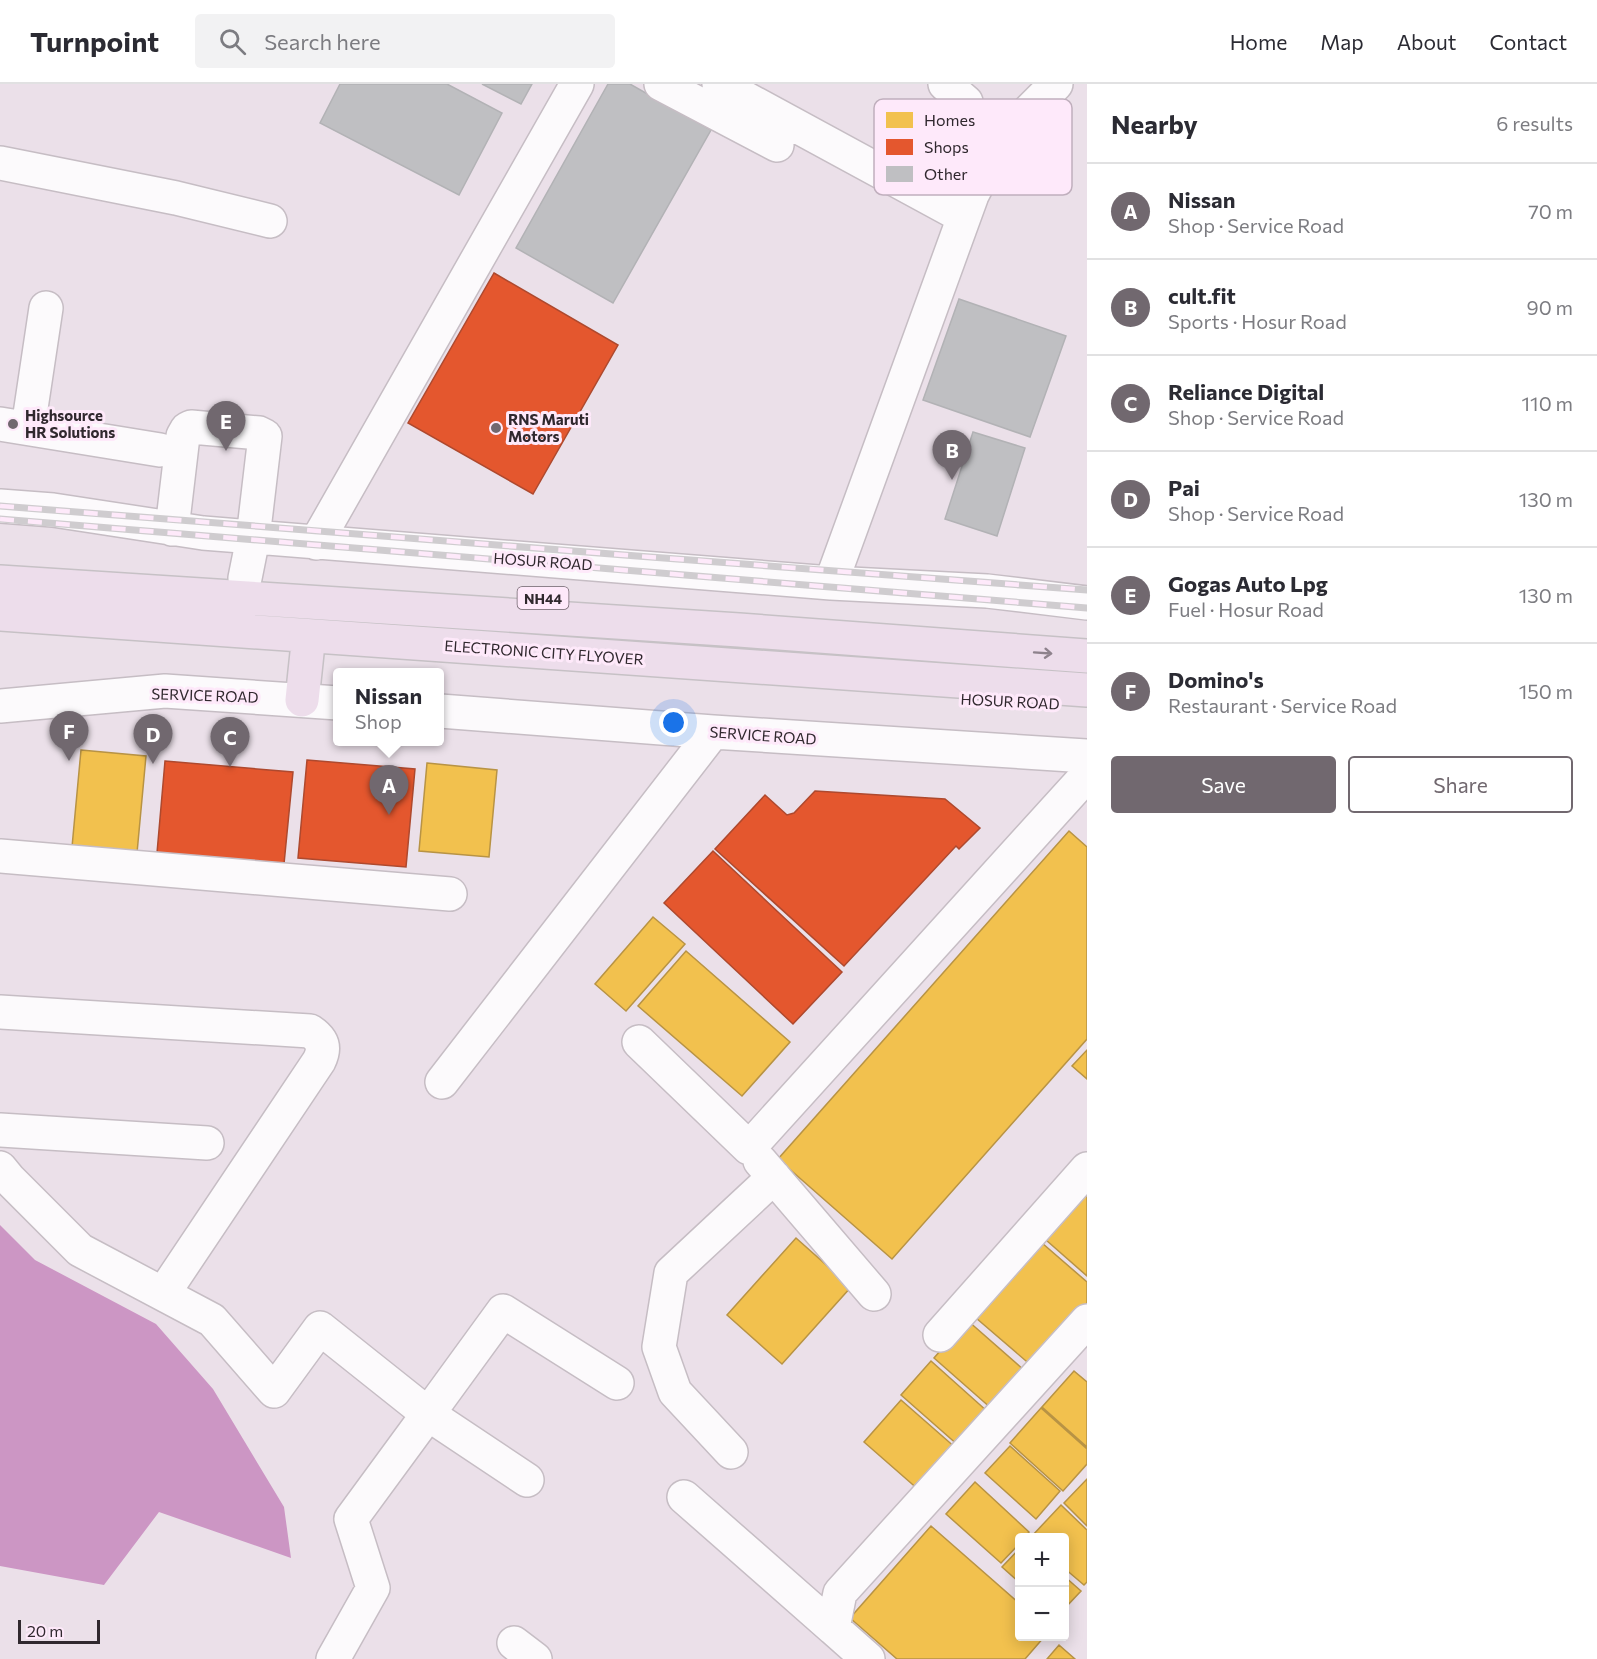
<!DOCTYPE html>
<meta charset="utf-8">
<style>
body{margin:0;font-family:Commissioner,sans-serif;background:#f2f2f3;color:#2b2b33}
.controls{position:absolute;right:18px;bottom:18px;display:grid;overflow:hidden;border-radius:6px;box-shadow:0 3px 15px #0003}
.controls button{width:54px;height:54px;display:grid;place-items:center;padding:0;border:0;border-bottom:2px solid #e1e1e2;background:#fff;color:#2b2b33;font:30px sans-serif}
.scale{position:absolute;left:18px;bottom:15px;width:82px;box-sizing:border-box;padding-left:6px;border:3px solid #30282e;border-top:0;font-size:16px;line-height:21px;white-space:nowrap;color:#30282e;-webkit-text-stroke:4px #fee9fa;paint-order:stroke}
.you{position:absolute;left:674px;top:639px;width:21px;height:21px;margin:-15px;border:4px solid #fff;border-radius:50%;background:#1a73e8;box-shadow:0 0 0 9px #1a73e833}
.badge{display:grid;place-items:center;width:39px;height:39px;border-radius:50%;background:#71686f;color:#fff;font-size:20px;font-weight:700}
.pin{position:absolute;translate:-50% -50px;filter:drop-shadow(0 2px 3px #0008)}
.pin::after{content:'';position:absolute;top:32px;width:21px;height:18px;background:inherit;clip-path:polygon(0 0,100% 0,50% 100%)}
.popup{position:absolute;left:333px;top:584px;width:111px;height:78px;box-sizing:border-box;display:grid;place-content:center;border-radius:6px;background:#fff;filter:drop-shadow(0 2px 4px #0005);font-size:20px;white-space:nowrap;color:#7c7c81}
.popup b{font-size:22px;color:#2b2b33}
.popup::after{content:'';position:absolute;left:50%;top:100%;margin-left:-12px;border:12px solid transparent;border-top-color:#fff}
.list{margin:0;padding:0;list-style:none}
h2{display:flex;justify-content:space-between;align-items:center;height:78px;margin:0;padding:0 24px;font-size:26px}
h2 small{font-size:20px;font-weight:400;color:#7c7c81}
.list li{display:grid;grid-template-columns:39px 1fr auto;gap:18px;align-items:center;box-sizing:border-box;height:96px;padding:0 24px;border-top:2px solid #e1e1e2}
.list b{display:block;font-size:22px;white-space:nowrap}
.list p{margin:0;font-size:20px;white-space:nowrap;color:#7c7c81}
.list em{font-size:20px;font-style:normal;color:#7c7c81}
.actions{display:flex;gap:12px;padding:18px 24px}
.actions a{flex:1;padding:14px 0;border:2px solid #71686f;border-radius:6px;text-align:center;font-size:21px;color:#71686f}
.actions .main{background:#71686f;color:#fff}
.icon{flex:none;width:33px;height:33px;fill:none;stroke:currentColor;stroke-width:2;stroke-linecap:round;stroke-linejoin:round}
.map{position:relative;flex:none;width:1087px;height:1575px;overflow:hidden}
header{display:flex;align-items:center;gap:36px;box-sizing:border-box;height:84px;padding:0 30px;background:#fff;border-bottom:2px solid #e1e1e2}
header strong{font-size:28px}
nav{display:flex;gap:33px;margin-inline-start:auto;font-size:21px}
.search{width:420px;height:54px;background:#f2f2f3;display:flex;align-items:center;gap:15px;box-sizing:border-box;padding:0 21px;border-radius:6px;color:#7c7c81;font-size:22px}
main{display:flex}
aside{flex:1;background:#fff}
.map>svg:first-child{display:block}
.water{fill:#cc96c4}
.homes{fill:#f2c14e;stroke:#b89344;stroke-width:1.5}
.shops{fill:#e4572e;stroke:#ae492e;stroke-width:1.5}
.building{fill:#bfbfc2;stroke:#b2b2b5;stroke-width:1.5}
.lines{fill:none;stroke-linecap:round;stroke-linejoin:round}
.minor-casing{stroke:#c6bdc4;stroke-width:36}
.highway-casing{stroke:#c6c1c5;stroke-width:36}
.minor{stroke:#fcfafc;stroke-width:33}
.highway{stroke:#edddeb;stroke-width:33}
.rail-casing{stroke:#cfcccf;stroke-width:7}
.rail{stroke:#fee9fa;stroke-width:4.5;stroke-dasharray:14;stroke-linecap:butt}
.oneway{stroke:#8e828c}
.poi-dot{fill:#71686f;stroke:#fee9fa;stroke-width:2}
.labels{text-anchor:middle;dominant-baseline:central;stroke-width:6;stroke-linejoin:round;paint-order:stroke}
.shield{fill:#fee9fa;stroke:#6e626b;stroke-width:1.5}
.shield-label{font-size:14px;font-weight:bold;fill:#30282e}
.poi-label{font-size:15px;font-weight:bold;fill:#30282e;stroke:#fee9fa;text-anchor:start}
.street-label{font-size:15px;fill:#30282e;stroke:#fee9fa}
.key{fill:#fee9fa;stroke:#c0afbd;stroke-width:1.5}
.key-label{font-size:16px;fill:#30282e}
</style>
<header>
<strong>Turnpoint</strong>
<div class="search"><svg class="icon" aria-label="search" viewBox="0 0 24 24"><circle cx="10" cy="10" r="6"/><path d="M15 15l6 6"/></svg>Search here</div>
<nav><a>Home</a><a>Map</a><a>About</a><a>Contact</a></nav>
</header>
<main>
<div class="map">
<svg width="1087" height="1575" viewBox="0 0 1087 1575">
<rect width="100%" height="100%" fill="#ebe0e9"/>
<path class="water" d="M0,1141L35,1176L156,1240L213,1305L284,1423L291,1474L159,1428L104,1501L0,1482Z"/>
<path class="homes" d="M81,666L146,672L137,769L72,763Z
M427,679L497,686L489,773L419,767Z
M1069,747L1087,763V955L892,1175L778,1075Z
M653,833L685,860L626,927L595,900Z
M686,867L790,958L742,1012L638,922Z
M1087,966V995L1072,982Z
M1087,1110V1192L1046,1156Z
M796,1154L851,1203L782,1280L727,1231Z
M1042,1159L1087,1198V1220L1033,1283L976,1234Z
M967,1236L1025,1287L992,1325L934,1274Z
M931,1277L988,1328L959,1362L901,1311Z
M1074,1287L1087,1298V1363L1042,1323Z
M901,1316L957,1365L920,1407L864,1358Z
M1041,1324L1087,1365V1380L1063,1407L1010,1359Z
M1010,1362L1060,1407L1036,1435L985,1389Z
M1087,1395V1442L1064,1419Z
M975,1398L1029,1448L1024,1454H1020V1459L1001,1479L946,1430Z
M1061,1421L1087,1446V1498L1084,1501L1064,1484V1454L1031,1453Z
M931,1442L1020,1520V1552H1045L1025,1575H897L850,1534Z
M1020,1464V1499L1002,1483Z
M1064,1492L1081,1507L1064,1525Z
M1059,1561L1075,1575H1047Z"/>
<path class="shops" d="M494,189L618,261L533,410L408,339Z
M307,676L415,685L406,783L298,774Z
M165,677L293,688L284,780L157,769Z
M815,707L945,715L980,744L959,765L956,762L844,882L715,765L765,711L787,731L794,729Z
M713,767L842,888L793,940L664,819Z"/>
<path class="building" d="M340,0H447L502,29L459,111L320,39Z
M482,0H532L521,20Z
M608,0H630L711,46L613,219L516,164Z
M959,215L1066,252L1030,353L923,316Z
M973,348L1025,364L997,452L945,435Z"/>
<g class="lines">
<defs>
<path id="minor" d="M661,0L777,61
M719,0L964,133
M945,0L966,18
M0,79L176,114L270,137
M0,340L160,366
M28,344L46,224
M0,422L53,426L203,449L831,499L987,507L1087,519
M172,445L183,352L187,345L191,343L259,349L265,352L253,454L245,494
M316,459L577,0
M831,499L972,111L1001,55L1056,0
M0,622L165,607L338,619
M440,627L713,648L1087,672
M0,772L450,810
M0,928L310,947C322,955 326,963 319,977L163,1210
M639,958L749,1064L1087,691
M442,998L713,648
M0,1046L207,1059
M760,1077L874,1210
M0,1084L9,1095L80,1166L212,1236L274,1307L320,1244L428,1330L351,1435L373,1504L333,1575
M940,1251L1087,1085
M731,1368L675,1308L659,1263L671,1189L774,1093
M527,1396L428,1330L503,1227L617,1299
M684,1413L833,1544
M514,1559L535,1575
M868,1575L833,1544L840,1509L1087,1237"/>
<path id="highway" d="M0,498L739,546L1087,572
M0,530L1087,606
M302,616L307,569"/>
</defs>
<use href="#minor" class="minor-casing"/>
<use href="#highway" class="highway-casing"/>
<use href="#minor" class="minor"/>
<use href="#highway" class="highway"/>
<defs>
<path id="rail" d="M0,422L637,472L1087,506
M0,435L1087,524"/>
</defs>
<use href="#rail" class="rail-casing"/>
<use href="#rail" class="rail"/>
</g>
<defs><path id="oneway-shaft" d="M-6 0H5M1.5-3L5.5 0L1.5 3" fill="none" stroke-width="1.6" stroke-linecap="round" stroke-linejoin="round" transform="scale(1.5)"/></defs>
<use class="oneway" href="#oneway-shaft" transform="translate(1043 569) rotate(4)"/>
<g class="poi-dot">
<circle cx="13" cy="340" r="6"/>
<circle cx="496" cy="344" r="6"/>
</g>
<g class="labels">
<rect class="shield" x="517.5" y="503" width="51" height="22" rx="4.5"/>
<g class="shield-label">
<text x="543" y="514">NH44</text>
</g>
<g class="poi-label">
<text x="25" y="331">Highsource<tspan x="25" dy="17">HR Solutions</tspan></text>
<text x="508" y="335">RNS Maruti<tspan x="508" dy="17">Motors</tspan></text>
</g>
<g class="street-label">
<text transform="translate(543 477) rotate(4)">HOSUR ROAD</text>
<text transform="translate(544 568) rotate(4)">ELECTRONIC CITY FLYOVER</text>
<text transform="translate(205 611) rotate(2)">SERVICE ROAD</text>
<text transform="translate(1010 617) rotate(3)">HOSUR ROAD</text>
<text transform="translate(763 651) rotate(4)">SERVICE ROAD</text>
</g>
</g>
<rect x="874" y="15" width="198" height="96" rx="9" class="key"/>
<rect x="886" y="28" width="27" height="16" fill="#f2c14e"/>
<rect x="886" y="55" width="27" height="16" fill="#e4572e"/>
<rect x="886" y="82" width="27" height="16" fill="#bfbfc2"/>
<g class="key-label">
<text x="924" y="42">Homes</text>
<text x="924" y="69">Shops</text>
<text x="924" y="96">Other</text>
</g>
</svg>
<div class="controls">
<button>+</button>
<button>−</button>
</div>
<div class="scale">20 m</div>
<div class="you"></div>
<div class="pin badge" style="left:389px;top:731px">A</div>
<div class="popup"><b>Nissan</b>Shop</div>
<div class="pin badge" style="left:952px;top:396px">B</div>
<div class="pin badge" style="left:230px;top:683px">C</div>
<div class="pin badge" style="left:153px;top:680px">D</div>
<div class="pin badge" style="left:226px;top:367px">E</div>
<div class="pin badge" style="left:69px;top:677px">F</div>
</div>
<aside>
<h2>Nearby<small>6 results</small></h2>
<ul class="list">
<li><span class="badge">A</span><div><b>Nissan</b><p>Shop · Service Road</p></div><em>70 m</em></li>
<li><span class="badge">B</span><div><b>cult.fit</b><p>Sports · Hosur Road</p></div><em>90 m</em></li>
<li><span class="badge">C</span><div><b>Reliance Digital</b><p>Shop · Service Road</p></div><em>110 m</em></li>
<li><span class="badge">D</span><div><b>Pai</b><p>Shop · Service Road</p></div><em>130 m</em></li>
<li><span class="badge">E</span><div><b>Gogas Auto Lpg</b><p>Fuel · Hosur Road</p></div><em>130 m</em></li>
<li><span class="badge">F</span><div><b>Domino's</b><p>Restaurant · Service Road</p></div><em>150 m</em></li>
</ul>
<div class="actions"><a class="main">Save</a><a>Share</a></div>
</aside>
</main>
